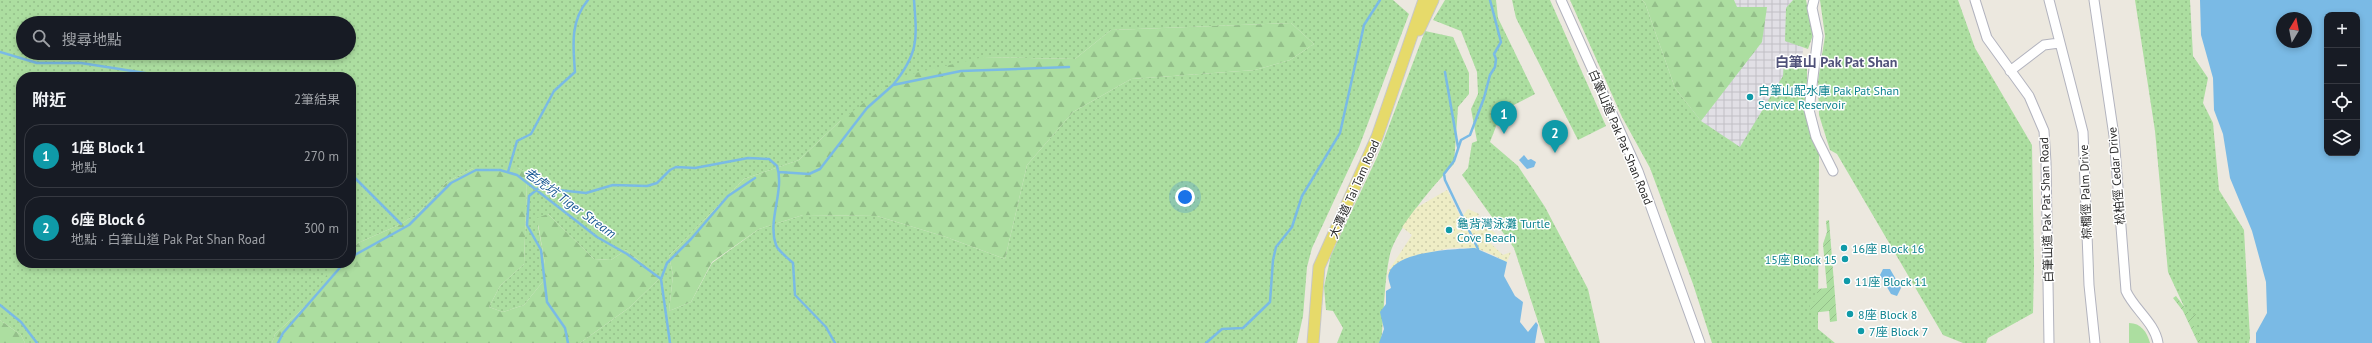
<!DOCTYPE html>
<html lang="zh-TW">
<meta charset="utf-8">
<style>
body{margin:0;font-family:"PT Sans","Noto Sans TC",sans-serif;background:#20242c;color:#f1f3f6}
.controls{position:absolute;right:12px;top:12px;display:grid;overflow:hidden;border-radius:8px;box-shadow:0 2px 6px #0003}
.controls button{width:36px;height:36px;display:grid;place-items:center;padding:0;border:0;border-bottom:1px solid #363941;background:#171b24;color:#f1f3f6;font:20px sans-serif}
.compass{position:absolute;left:2276px;top:12px;width:36px;height:36px;border-radius:50%;background:#171b24;box-shadow:0 2px 6px #0003;rotate:10deg}
.you{position:absolute;left:1185px;top:197px;width:14px;height:14px;margin:-10px;border:3px solid #fff;border-radius:50%;background:#1a73e8;box-shadow:0 0 0 6px #1a73e833}
.badge{display:grid;place-items:center;width:26px;height:26px;border-radius:50%;background:#0f766e;color:#fff;font-size:13px;font-weight:700}
.pin{position:absolute;translate:-50% -33px;filter:drop-shadow(0 1px 2px #0008)}
.pin::after{content:'';position:absolute;top:21px;width:14px;height:12px;background:inherit;clip-path:polygon(0 0,100% 0,50% 100%)}
.list{margin:0;padding:0;list-style:none}
h2{display:flex;justify-content:space-between;align-items:center;height:52px;margin:0;padding:0 16px;font-size:17px}
h2 small{font-size:13px;font-weight:400;color:#9ea1a6}
.list li{display:grid;grid-template-columns:26px 1fr auto;gap:12px;align-items:center;box-sizing:border-box;height:64px;margin:0 8px 8px;padding:0 8px;border:1px solid #363941;border-radius:16px}
.list b{display:block;font-size:15px;white-space:nowrap}
.list p{margin:0;font-size:13px;white-space:nowrap;color:#9ea1a6}
.list em{font-size:13px;font-style:normal;color:#9ea1a6}
.icon{flex:none;width:22px;height:22px;fill:none;stroke:currentColor;stroke-width:2;stroke-linecap:round;stroke-linejoin:round}
.map{position:relative;flex:none;width:2372px;height:343px;overflow:hidden}
.search{position:absolute;background:#171b24;box-shadow:0 2px 6px #0003;left:16px;top:16px;width:340px;height:44px;display:flex;align-items:center;gap:10px;box-sizing:border-box;padding:0 14px;border-radius:22px;color:#9ea1a6;font-size:15px}
.panel{position:absolute;background:#171b24;box-shadow:0 2px 6px #0003;left:16px;top:72px;width:340px;height:196px;border-radius:16px}
.map>svg:first-child{display:block}
.industrial{fill:url(#industrial-grid)}
.grass{fill:url(#grass-dots);fill-rule:evenodd}
.forest{fill:url(#forest-firs)}
.sand{fill:url(#sand-dots)}
.park{fill:#acdea0}
.garden{fill:url(#garden-furrows)}
.water{fill:#7abae5;fill-rule:evenodd}
.lines{fill:none;stroke-linecap:round;stroke-linejoin:round}
.stream{stroke:#7abae5;stroke-width:2.5}
.minor-casing{stroke:#b2b3be;stroke-width:11}
.major-casing{stroke:#c8c8c8;stroke-width:13}
.minor{stroke:#fff;stroke-width:9}
.major{stroke:#e6da6a;stroke-width:11}
.culture-dot{fill:#0f9aa8;stroke:#fff;stroke-width:1.5}
.labels{text-anchor:middle;dominant-baseline:central;stroke-width:3;stroke-linejoin:round;paint-order:stroke}
.culture-label{font-size:12px;fill:#0d838f;stroke:#fff;text-anchor:start}
.street-label{font-size:12px;fill:#2b2b2b;stroke:#fff}
.water-label{font-size:13px;font-style:italic;fill:#185892;stroke:#fff}
.quarter-label{font-size:14px;font-weight:bold;fill:#4f5179;stroke:#fff}
</style>
<div class="map">
<svg width="2372" height="343" viewBox="0 0 2372 343">
<defs>
<pattern id="industrial-grid" width="8" height="8" patternUnits="userSpaceOnUse"><rect width="8" height="8" fill="#e1dfe5"/><path d="M0 4h8M4 0v8" fill="none" stroke="#c1c0c5"/></pattern>
<pattern id="grass-dots" width="8" height="8" patternUnits="userSpaceOnUse"><rect width="8" height="8" fill="#acdea0"/><path d="M2 2h.1M6 6h.1" fill="none" stroke="#94bf8a" stroke-width="1.8" stroke-linecap="round"/></pattern>
<pattern id="forest-firs" width="22" height="20" patternUnits="userSpaceOnUse"><rect width="22" height="20" fill="#acdea0"/><path d="M5 1l3.5 6h-7zM16 11l3.5 6h-7z" fill="#94bf8a"/></pattern>
<pattern id="sand-dots" width="8" height="8" patternUnits="userSpaceOnUse"><rect width="8" height="8" fill="#eeedc5"/><path d="M2 2h.1M6 6h.1" fill="none" stroke="#cccba9" stroke-width="1.8" stroke-linecap="round"/></pattern>
<pattern id="garden-furrows" width="10" height="10" patternUnits="userSpaceOnUse"><rect width="10" height="10" fill="#acdea0"/><path d="M-1 1l2-2M0 10L10 0M9 11l2-2" fill="none" stroke="#94bf8a"/></pattern>
</defs>
<rect width="100%" height="100%" fill="#ece8df"/>
<path class="industrial" d="M1726,0H1804L1802,6L1789,4L1785,16L1802,25L1803,51L1799,79L1767,157L1715,149L1689,116Z"/>
<path class="grass" d="M0,0H1393L1409,14L1359,147L1312,248L1307,267L1303,316L1297,343H580L630,307L660,278L626,250L611,260L594,259L548,214L538,226L545,264V279L524,305L503,312L489,307L500,286L524,264L527,180L533,175L518,168H473L447,182L419,212L401,224L358,243L351,250V77H21V263H336L311,301L275,334L272,343H25L21,335L0,320ZM23,23H349V53H23ZM1291,23L1314,44L1290,60L1255,70L1131,79L1073,112L1027,165L1005,259L946,237L877,216L803,215L759,229L712,263L691,302L669,311L673,275L669,256L744,179L799,160L840,121L985,57L1075,59L1111,30Z
M1445,0H1496L1498,18L1535,94L1502,111L1490,142L1518,166L1545,207L1588,289L1600,343H1545L1514,248L1462,175L1468,168L1472,143L1477,141L1471,109L1478,94L1477,72L1461,31L1433,20Z
M1512,0H1550L1606,126L1578,140L1516,18Z
M1570,0H1642L1645,3L1675,88L1701,121L1740,147L1783,76L1784,60L1807,66V117L1819,154L1818,329L1835,343H1712L1693,284L1650,168L1622,117Z
M1793,0H1806L1813,35L1808,49L1785,41L1786,8Z
M1820,0H1958L1975,48L2032,145L2034,265L2033,313L1988,338L1986,343H1963L1943,335L1837,154L1830,150L1819,115L1818,81L1825,36Z
M2135,0H2190L2193,56L2208,78L2203,103L2213,123L2219,190L2244,230L2250,338L2249,343H2201L2168,272L2155,131Z
M1425,31L1453,37L1469,73V94L1458,107L1454,164C1435,183 1397,228 1390,254C1384,280 1384,316 1381,343H1337L1343,328L1333,311L1326,310L1324,287L1331,255L1378,155Z"/>
<path class="forest" d="M1642,0H1734L1737,7H1767L1762,42L1701,121L1675,88L1645,3Z
M1291,23L1314,44L1290,60L1255,70L1131,79L1073,112L1027,165L1005,259L946,237L877,216L803,215L759,229L712,262L691,302L669,311L673,275L669,256L744,179L799,160L840,121L898,77L984,57L1075,59L1111,30Z
M473,168H518L533,175L527,180L524,264L500,286L489,307L503,312L524,305L545,279V264L537,218L548,214L594,259L611,260L626,250L660,278L630,307L580,343H272L275,334L311,301L332,266L336,263H351V250L358,243L401,224L419,212L447,182Z
M0,320L21,335L25,343H0Z"/>
<path class="sand" d="M1447,190L1461,218L1468,209L1479,214L1477,218L1496,234L1489,242L1503,255L1511,252L1507,262C1497,258 1487,250 1476,249C1445,244 1415,256 1390,271L1388,276L1387,273L1412,235L1402,227L1416,208Z"/>
<path class="park" d="M2129,323C2141,323 2147,332 2150,343H2129Z"/>
<path class="garden" d="M1829,220L1837,321L1830,322L1829,311L1811,313L1809,302L1817,301V289L1827,288L1823,244L1827,232L1826,221Z
M2176,296L2191,316L2196,314L2198,321L2193,324L2202,343H2198L2183,311L2173,298Z"/>
<path class="water" d="M2200,0H2372V343H2256V333L2267,313L2266,282L2252,231L2230,178L2223,134L2214,110L2213,78L2201,35ZM2327,15H2357V153H2327ZM2282,18H2306V42H2282Z
M1524,155L1528,160L1531,159L1536,162L1534,167L1527,169L1519,160Z
M1475,248L1507,262L1504,276L1515,296L1523,302L1520,322L1528,332L1536,322L1538,325L1535,343H1379L1384,329L1380,312L1386,304V291L1391,288C1390,283 1387,278 1389,273C1396,251 1456,249 1475,248Z
M1883,269H1890L1901,288L1897,296L1891,294L1880,275Z"/>
<g class="lines">
<path class="stream" d="M0,52L37,63H81L145,73L154,77
M1445,72L1458,147
M893,85C919,53 917,39 914,0
M508,172L517,141L531,134L554,91L575,72C573,46 570,21 588,0
M779,172L809,174L820,169L867,108L893,85L961,71L1069,67
M351,174L401,224
M1478,249L1445,180L1444,174L1454,161L1461,140L1470,135L1484,98L1490,75L1495,67L1496,59L1494,54L1501,42L1490,0
M351,257L409,225L451,183L476,170H500L517,175L597,237L627,254L661,279L670,343
M661,279L667,263L691,239L728,196L755,178
M0,305L21,322L37,343
M278,343L283,333L344,263
M568,343L565,328L547,302L541,250L527,225L529,196L539,188L586,193L613,185L647,186L657,183L670,170L676,167L695,168L748,158L769,159L777,166C785,191 767,220 776,245C778,251 788,258 793,263L795,295L826,327L835,343
M1206,343L1222,329L1243,328L1270,302L1273,260L1276,247L1292,227L1302,196L1340,133L1364,25L1380,0"/>
<defs>
<path id="minor" d="M1561,0L1638,171L1700,343
M1814,0L1812,8L1818,36L1809,110L1816,137L1833,171
M1975,0L1987,38L2029,96L2044,131L2046,162L2049,343
M2049,0L2083,132L2089,285L2095,343
M2094,0L2114,136L2126,291C2134,309 2155,323 2158,343
M2010,71L2044,45L2059,43"/>
<path id="major" d="M1419,30L1433,0
M1313,343L1319,267L1377,137L1424,0"/>
</defs>
<use href="#minor" class="minor-casing"/>
<use href="#major" class="major-casing"/>
<use href="#minor" class="minor"/>
<use href="#major" class="major"/>
</g>
<g class="culture-dot">
<circle cx="1750" cy="97" r="4"/>
<circle cx="1449" cy="230" r="4"/>
<circle cx="1844" cy="248" r="4"/>
<circle cx="1845" cy="259" r="4"/>
<circle cx="1847" cy="281" r="4"/>
<circle cx="1850" cy="314" r="4"/>
<circle cx="1861" cy="331" r="4"/>
</g>
<g class="labels">
<g class="culture-label">
<text x="1758" y="90">白筆山配水庫 Pak Pat Shan<tspan x="1758" dy="14">Service Reservoir</tspan></text>
<text x="1457" y="223">龜背灣泳灘 Turtle<tspan x="1457" dy="14">Cove Beach</tspan></text>
<text x="1852" y="248">16座 Block 16</text>
<text x="1837" y="259" text-anchor="end">15座 Block 15</text>
<text x="1855" y="281">11座 Block 11</text>
<text x="1858" y="314">8座 Block 8</text>
<text x="1869" y="331">7座 Block 7</text>
</g>
<g class="street-label">
<text transform="translate(1621 137) rotate(67)">白筆山道 Pak Pat Shan Road</text>
<text transform="translate(2116 176) rotate(-95)">松柏徑 Cedar Drive</text>
<text transform="translate(1354 189) rotate(-66)">大潭道 Tai Tam Road</text>
<text transform="translate(2085 192) rotate(-92)">棕櫚徑 Palm Drive</text>
<text transform="translate(2046 210) rotate(-92)">白筆山道 Pak Pat Shan Road</text>
</g>
<g class="water-label">
<text transform="translate(570 203) rotate(36)">老虎坑 Tiger Stream</text>
</g>
<g class="quarter-label">
<text x="1836" y="62">白筆山 Pak Pat Shan</text>
</g>
</g>
</svg>
<div class="controls">
<button>+</button>
<button>−</button>
<button><svg class="icon" aria-label="locate" viewBox="0 0 24 24"><circle cx="12" cy="12" r="6"/><path d="M12 2v4M12 18v4M2 12h4M18 12h4"/></svg></button>
<button><svg class="icon" aria-label="layers" viewBox="0 0 24 24"><path d="M12 4l9 5-9 5-9-5zM3 14l9 5 9-5"/></svg></button>
</div>
<svg class="compass" viewBox="-18 -18 36 36"><path d="M0-13l5 13h-10z" fill="#e53935"/><path d="M0 13l5-13h-10z" fill="#9ea1a6"/></svg>
<div class="you"></div>
<div class="pin badge" style="left:1504px;top:134px;background:#0f9aa8">1</div>
<div class="pin badge" style="left:1555px;top:153px;background:#0f9aa8">2</div>
<div class="search"><svg class="icon" aria-label="search" viewBox="0 0 24 24"><circle cx="10" cy="10" r="6"/><path d="M15 15l6 6"/></svg>搜尋地點</div>
<section class="panel">
<h2>附近<small>2筆結果</small></h2>
<ul class="list">
<li><span class="badge" style="background:#0f9aa8">1</span><div><b>1座 Block 1</b><p>地點</p></div><em>270 m</em></li>
<li><span class="badge" style="background:#0f9aa8">2</span><div><b>6座 Block 6</b><p>地點 · 白筆山道 Pak Pat Shan Road</p></div><em>300 m</em></li>
</ul>
</section>
</div>
